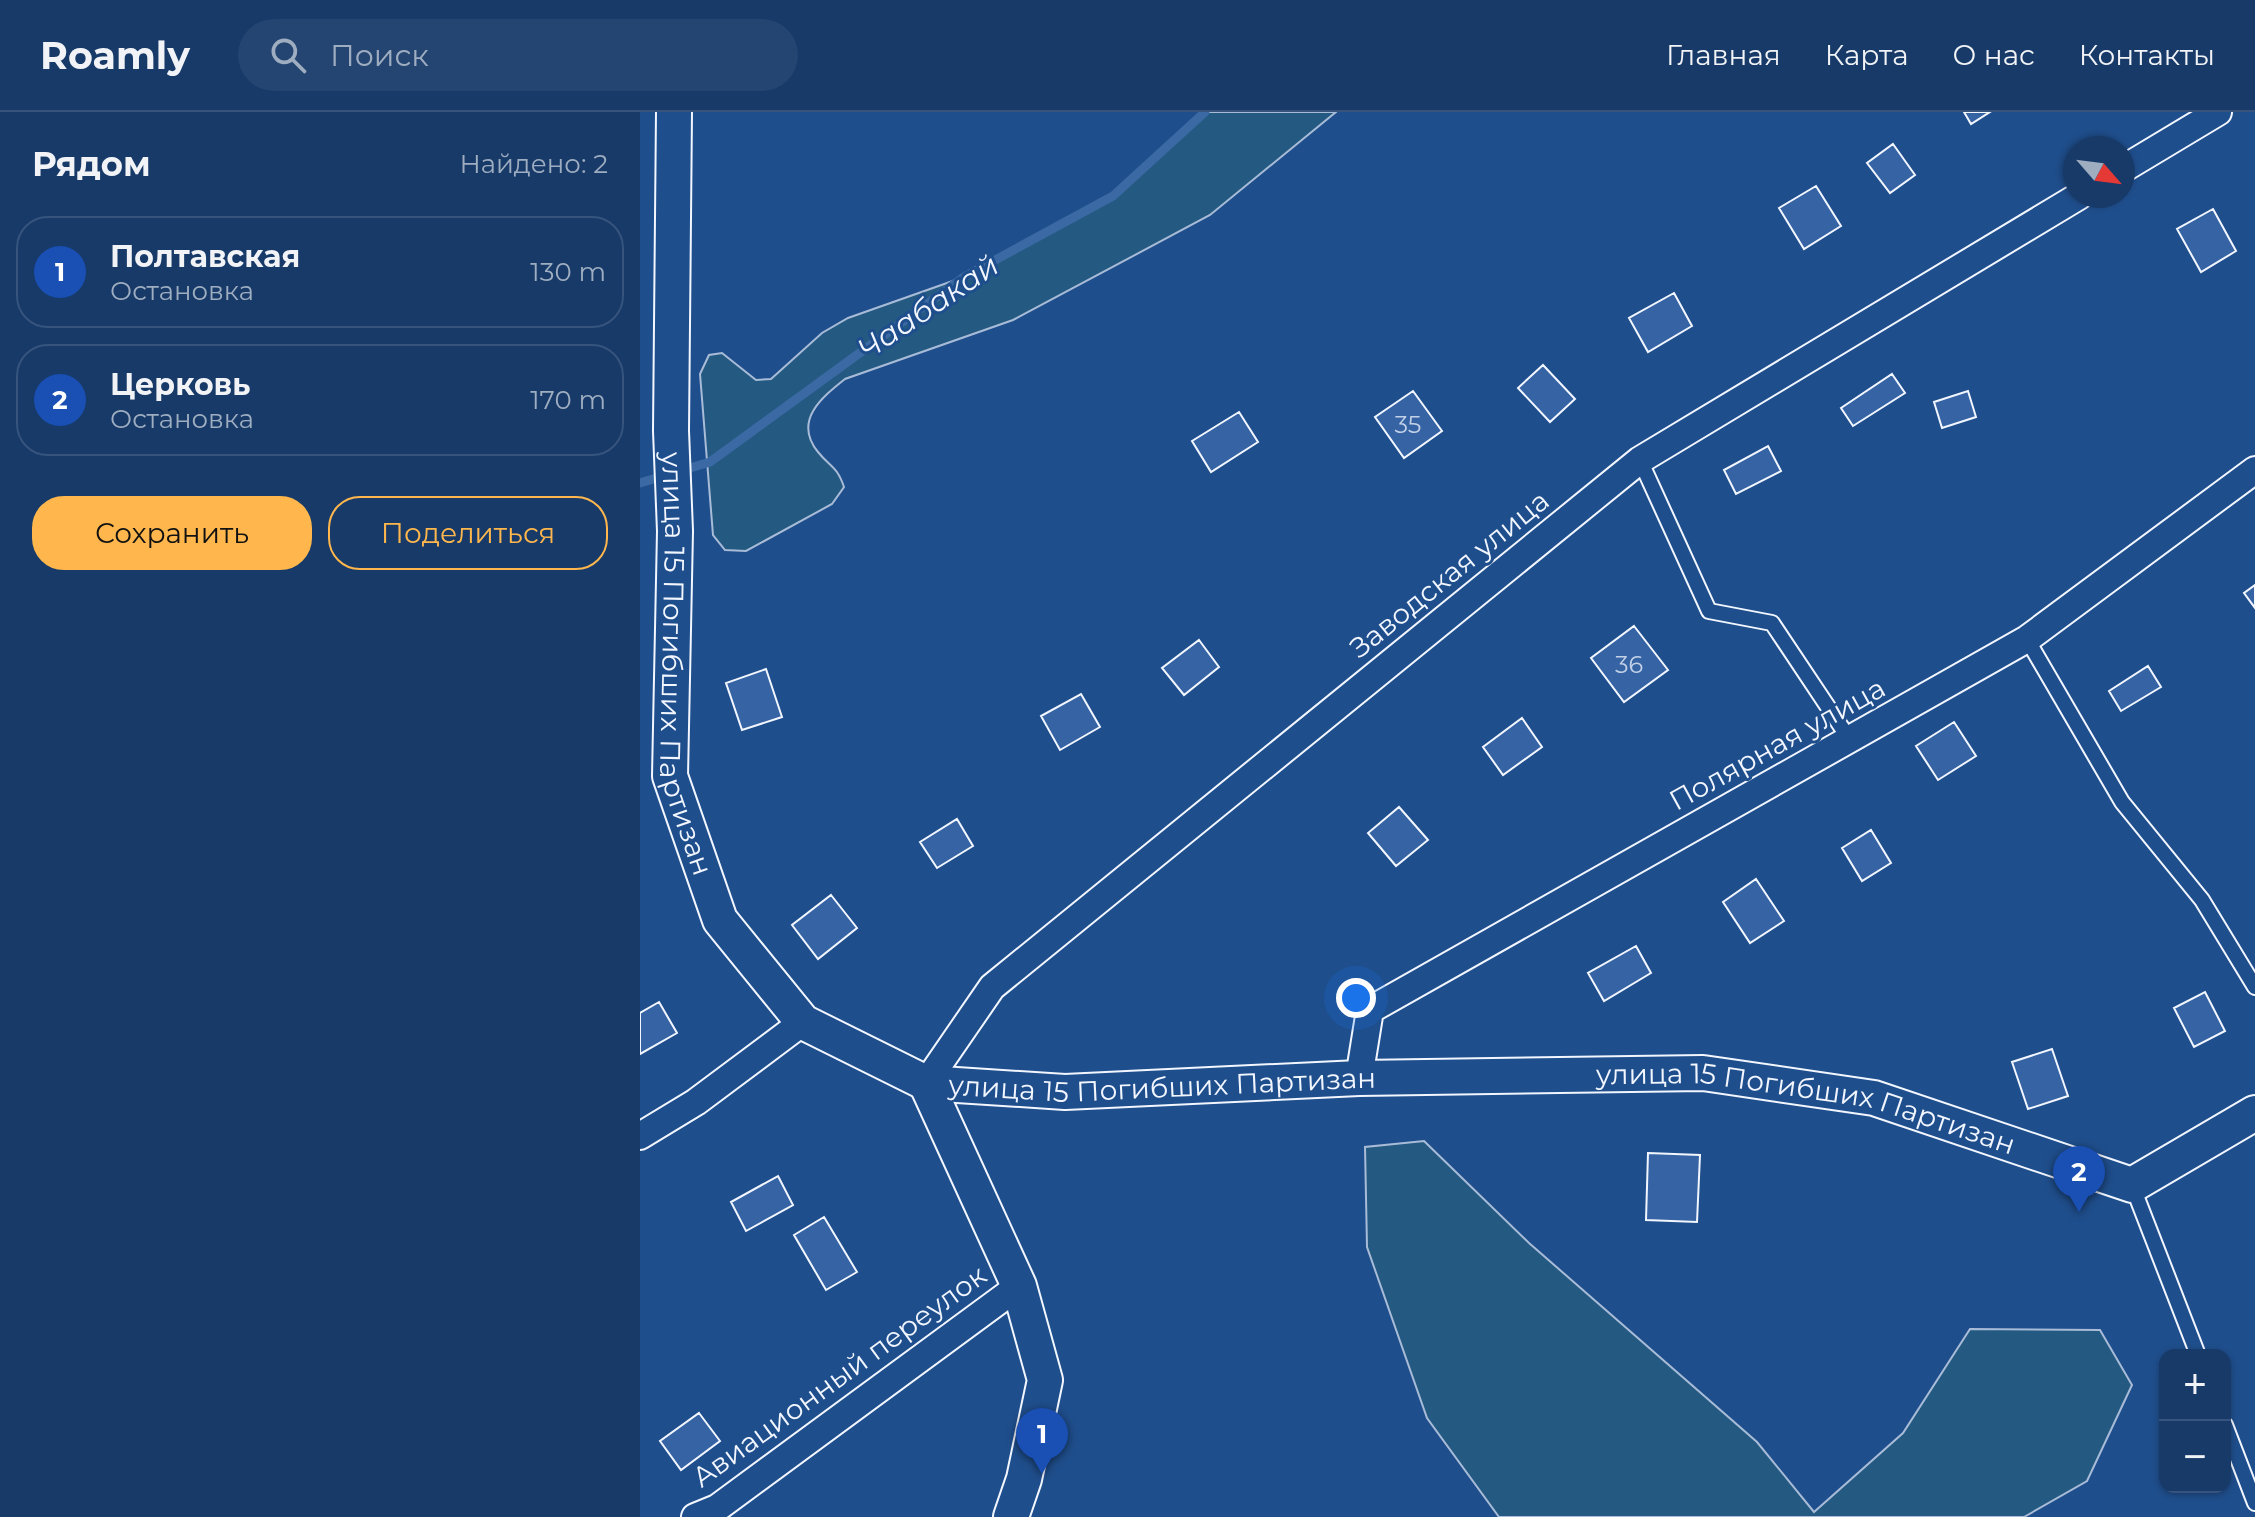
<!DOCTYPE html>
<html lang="ru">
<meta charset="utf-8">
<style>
body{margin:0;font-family:Montserrat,sans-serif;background:#244571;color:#f1f3f6}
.controls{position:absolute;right:24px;bottom:24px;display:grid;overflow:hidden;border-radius:16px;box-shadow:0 2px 6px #0004}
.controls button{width:72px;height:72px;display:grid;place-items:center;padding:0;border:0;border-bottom:2px solid #36547d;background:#173a69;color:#f1f3f6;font:40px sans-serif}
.compass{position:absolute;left:1423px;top:24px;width:72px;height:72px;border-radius:50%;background:#173a69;box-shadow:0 2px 6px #0004;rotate:118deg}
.you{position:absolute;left:716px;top:886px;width:28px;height:28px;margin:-20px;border:6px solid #fff;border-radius:50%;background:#1a73e8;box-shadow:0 0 0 12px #1a73e833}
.badge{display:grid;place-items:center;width:52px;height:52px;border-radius:50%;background:#ffb74d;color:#fff;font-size:26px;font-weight:700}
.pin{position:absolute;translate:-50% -66px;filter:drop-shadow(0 2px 4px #0008)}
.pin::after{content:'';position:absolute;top:42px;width:28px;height:24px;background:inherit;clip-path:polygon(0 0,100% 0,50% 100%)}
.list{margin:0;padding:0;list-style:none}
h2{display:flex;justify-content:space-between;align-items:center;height:104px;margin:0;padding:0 32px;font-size:34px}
h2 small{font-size:26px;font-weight:400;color:#9eadc0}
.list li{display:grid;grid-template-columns:52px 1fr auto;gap:24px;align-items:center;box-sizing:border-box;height:112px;margin:0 16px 16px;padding:0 16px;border:2px solid #36547d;border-radius:32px}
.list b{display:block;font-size:30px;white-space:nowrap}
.list p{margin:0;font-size:26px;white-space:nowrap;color:#9eadc0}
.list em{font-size:26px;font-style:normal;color:#9eadc0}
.actions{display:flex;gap:16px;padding:24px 32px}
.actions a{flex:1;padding:18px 0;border:2px solid #ffb74d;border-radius:32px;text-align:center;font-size:28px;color:#ffb74d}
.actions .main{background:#ffb74d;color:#111}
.icon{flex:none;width:44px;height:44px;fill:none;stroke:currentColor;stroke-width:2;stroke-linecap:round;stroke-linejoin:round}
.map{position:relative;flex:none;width:1615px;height:1405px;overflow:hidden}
header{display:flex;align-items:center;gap:48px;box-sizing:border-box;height:112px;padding:0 40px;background:#173a69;border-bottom:2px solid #36547d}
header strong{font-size:38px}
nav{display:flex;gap:44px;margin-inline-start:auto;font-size:28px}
.search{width:560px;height:72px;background:#244571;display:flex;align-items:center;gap:20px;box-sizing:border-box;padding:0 28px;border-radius:44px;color:#9eadc0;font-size:30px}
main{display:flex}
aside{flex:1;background:#173a69}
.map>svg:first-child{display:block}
.green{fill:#245a82;stroke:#a8bbd7;stroke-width:2}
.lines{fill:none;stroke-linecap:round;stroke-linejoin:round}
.stream{stroke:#3b69a3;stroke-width:9}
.building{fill:#3563a3;stroke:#f2f6ff;stroke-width:2}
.service-casing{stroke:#f2f6ff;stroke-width:18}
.minor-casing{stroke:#f2f6ff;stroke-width:30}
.tertiary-casing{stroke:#f2f6ff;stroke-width:38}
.service{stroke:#1f4e8c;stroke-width:14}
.minor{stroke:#1f4e8c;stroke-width:26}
.tertiary{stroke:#1f4e8c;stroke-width:34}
.labels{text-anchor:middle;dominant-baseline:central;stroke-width:6;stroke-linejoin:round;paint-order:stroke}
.number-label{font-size:24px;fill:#c3d1e8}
.street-label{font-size:28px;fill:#f2f6ff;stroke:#1f4e8c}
.water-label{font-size:30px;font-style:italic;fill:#f2f6ff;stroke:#1f4e8c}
</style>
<header>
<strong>Roamly</strong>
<div class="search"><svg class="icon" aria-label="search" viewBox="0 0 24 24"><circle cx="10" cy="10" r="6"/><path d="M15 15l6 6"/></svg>Поиск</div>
<nav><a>Главная</a><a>Карта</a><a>О нас</a><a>Контакты</a></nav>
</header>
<main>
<aside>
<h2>Рядом<small>Найдено: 2</small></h2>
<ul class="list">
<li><span class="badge" style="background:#1a4fb4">1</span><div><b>Полтавская</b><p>Остановка</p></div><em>130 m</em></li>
<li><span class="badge" style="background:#1a4fb4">2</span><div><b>Церковь</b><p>Остановка</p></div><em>170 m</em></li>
</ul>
<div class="actions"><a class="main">Сохранить</a><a>Поделиться</a></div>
</aside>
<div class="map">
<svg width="1615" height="1405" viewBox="0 0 1615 1405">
<rect width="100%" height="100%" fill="#1f4e8c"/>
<path class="green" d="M565,0H696L570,103L373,208L205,267C181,286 153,309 178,340C190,355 197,354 204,375L192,392L106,439L85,438L73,423L60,262L69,243L82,241L116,268L131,267L182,221L208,206L324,165L473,84Z
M784,1029L889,1131L1117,1330L1174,1400L1263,1321L1330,1217L1460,1218L1492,1273L1447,1369L1384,1405H859L787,1306L727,1135L725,1035Z"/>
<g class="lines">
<path class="stream" d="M0,371L70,350L324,165L473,84L565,0"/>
</g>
<path class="building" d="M1324,0H1350L1331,12Z
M1253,32L1275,63L1250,81L1227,51Z
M1176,74L1201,114L1164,137L1139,96Z
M1573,97L1596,139L1561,160L1537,117Z
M1034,181L1052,214L1008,240L989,206Z
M903,253L935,287L910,310L878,276Z
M1252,262L1265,281L1213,314L1201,296Z
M773,279L802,319L764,346L735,305Z
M1328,279L1336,305L1302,316L1294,290Z
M599,300L618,330L571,360L552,329Z
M1128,334L1141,359L1096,382L1084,358Z
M1615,473V496L1604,481Z
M994,514L1028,558L984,590L951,546Z
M559,528L579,555L544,583L522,556Z
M1508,554L1521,575L1481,599L1469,579Z
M126,557L142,605L102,618L86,571Z
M441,582L460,615L420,638L401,604Z
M882,606L902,635L863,663L843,635Z
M1314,610L1336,644L1298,668L1276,634Z
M759,695L788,728L756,754L728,721Z
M317,707L333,734L297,756L280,730Z
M1231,718L1251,751L1222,769L1202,736Z
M1116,767L1144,809L1110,831L1083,790Z
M191,783L217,816L178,847L152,813Z
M996,834L1011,861L964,889L948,861Z
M1565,880L1585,919L1554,935L1534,896Z
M19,890L37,921L0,942V901Z
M1412,937L1428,984L1388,997L1372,950Z
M1008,1041L1060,1043L1057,1110L1006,1108Z
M138,1064L153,1093L106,1119L91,1090Z
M184,1105L217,1160L186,1178L154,1123Z
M59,1301L80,1329L41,1358L20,1329Z"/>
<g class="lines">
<defs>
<path id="service" d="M1000,348L1069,499L1132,511L1210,628
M1387,527L1482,690L1562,788L1615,875
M1492,1073L1558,1243
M1585,1313L1615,1391"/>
<path id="minor" d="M1483,57L1578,0
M719,966L730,898L1387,527L1615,358
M286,971L352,875L1000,348L1439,84
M0,1024L56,990L163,910
M55,1405L77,1396L379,1174"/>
<g id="tertiary">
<path id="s1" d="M34,0L31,319L35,419L30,664L80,808L163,910L286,971L425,980L719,966L1063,961L1234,986L1492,1073L1615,1001"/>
<path d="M286,971L379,1174L405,1268L384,1367L371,1405"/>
</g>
</defs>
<use href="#service" class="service-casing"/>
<use href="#minor" class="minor-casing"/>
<use href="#tertiary" class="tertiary-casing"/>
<use href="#service" class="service"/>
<use href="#minor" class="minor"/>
<use href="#tertiary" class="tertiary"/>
</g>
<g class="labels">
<g class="number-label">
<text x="768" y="312">35</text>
<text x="989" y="552">36</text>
</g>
<g class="street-label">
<text transform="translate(809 462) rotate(-39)">Заводская улица</text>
<text stroke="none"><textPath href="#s1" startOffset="554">улица 15 Погибших Партизан</textPath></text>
<text transform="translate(1137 632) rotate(-29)">Полярная улица</text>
<text stroke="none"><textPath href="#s1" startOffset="1322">улица 15 Погибших Партизан</textPath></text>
<text stroke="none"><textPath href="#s1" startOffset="1970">улица 15 Погибших Партизан</textPath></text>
<text transform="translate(199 1264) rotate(-36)">Авиационный переулок</text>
</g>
<g class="water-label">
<text transform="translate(288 195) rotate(-34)">Чаабакай</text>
</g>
</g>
</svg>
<div class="controls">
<button>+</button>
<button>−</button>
</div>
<svg class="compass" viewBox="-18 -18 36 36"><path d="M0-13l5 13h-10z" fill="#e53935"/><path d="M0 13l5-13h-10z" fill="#9eadc0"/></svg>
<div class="you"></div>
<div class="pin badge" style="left:402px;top:1362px;background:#1a4fb4">1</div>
<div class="pin badge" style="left:1439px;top:1100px;background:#1a4fb4">2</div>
</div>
</main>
